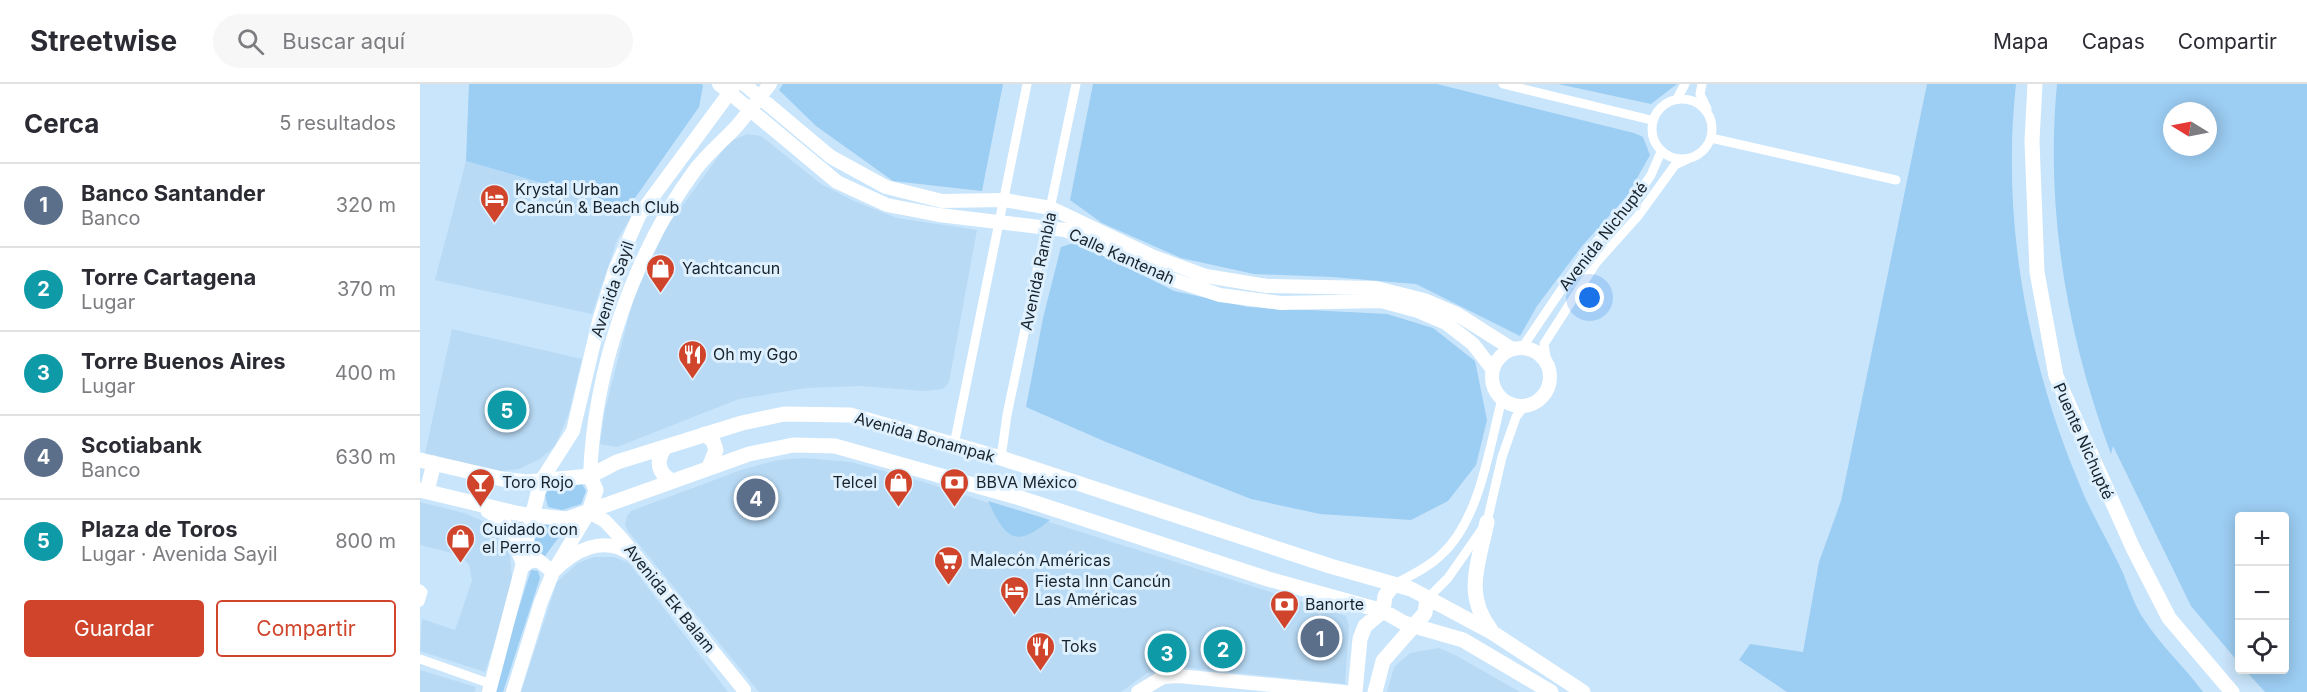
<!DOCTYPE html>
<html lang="es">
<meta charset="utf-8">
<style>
body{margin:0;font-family:Inter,sans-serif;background:#f7f7f7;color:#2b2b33}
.controls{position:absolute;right:18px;bottom:18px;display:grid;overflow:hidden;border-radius:6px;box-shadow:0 3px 15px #0003}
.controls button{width:54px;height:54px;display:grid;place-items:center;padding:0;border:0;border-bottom:2px solid #e1e1e2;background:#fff;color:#2b2b33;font:30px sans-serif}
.compass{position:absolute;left:1743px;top:18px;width:54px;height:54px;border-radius:50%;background:#fff;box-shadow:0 3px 15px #0003;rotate:280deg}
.you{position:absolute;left:1170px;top:214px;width:21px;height:21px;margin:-15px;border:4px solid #fff;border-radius:50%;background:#1a73e8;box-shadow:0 0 0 9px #1a73e833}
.badge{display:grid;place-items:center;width:39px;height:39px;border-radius:50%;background:#d0442b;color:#fff;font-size:20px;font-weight:700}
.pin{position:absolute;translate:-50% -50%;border:3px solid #fff;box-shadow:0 2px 6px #0006}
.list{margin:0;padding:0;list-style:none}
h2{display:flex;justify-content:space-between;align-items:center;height:78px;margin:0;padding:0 24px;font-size:26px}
h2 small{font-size:20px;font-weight:400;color:#7c7c81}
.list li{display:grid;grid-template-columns:39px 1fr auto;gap:18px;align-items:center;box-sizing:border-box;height:84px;padding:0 24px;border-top:2px solid #e1e1e2}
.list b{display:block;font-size:22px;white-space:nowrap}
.list p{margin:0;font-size:20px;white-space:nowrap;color:#7c7c81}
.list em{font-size:20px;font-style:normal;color:#7c7c81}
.actions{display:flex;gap:12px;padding:18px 24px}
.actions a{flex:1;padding:14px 0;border:2px solid #d0442b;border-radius:6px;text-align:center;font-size:21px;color:#d0442b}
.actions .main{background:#d0442b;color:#fff}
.icon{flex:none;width:33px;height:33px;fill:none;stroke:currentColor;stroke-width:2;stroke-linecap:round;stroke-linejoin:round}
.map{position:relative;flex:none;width:1887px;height:608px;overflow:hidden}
header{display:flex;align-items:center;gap:36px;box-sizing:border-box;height:84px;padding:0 30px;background:#fff;border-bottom:2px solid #e1e1e2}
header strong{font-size:28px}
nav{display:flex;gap:33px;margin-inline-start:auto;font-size:21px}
.search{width:420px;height:54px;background:#f7f7f7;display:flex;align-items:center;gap:15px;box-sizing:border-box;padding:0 21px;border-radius:33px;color:#7c7c81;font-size:22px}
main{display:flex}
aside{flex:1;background:#fff}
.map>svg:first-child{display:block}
.built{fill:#b8daf5}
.green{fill:#9ccdf3;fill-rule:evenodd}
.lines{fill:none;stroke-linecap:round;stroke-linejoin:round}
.street{stroke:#fff;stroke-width:9}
.secondary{stroke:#fff;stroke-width:14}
.primary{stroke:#fff;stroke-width:15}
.labels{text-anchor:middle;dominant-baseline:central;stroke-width:6;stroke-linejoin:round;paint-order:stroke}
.poi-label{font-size:16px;fill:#19232b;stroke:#dff0fe;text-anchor:start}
.street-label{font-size:16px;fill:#19232b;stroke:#dff0fe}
</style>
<header>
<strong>Streetwise</strong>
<div class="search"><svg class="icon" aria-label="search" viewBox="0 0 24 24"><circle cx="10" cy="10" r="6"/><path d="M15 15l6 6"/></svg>Buscar aquí</div>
<nav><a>Mapa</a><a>Capas</a><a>Compartir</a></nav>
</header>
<main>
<aside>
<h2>Cerca<small>5 resultados</small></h2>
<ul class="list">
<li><span class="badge" style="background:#5c6f8a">1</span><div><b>Banco Santander</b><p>Banco</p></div><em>320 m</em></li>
<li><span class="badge" style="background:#0f9aa8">2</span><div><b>Torre Cartagena</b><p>Lugar</p></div><em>370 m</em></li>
<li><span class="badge" style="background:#0f9aa8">3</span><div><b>Torre Buenos Aires</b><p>Lugar</p></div><em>400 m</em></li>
<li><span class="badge" style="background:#5c6f8a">4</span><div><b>Scotiabank</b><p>Banco</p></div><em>630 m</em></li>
<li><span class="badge" style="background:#0f9aa8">5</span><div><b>Plaza de Toros</b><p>Lugar · Avenida Sayil</p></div><em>800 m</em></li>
</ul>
<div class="actions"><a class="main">Guardar</a><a>Compartir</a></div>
</aside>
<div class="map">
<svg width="1887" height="608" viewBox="0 0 1887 608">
<rect width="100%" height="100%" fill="#c9e5fb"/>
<path class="built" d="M327,50L341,52L401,100L434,117L477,134L557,146L529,298L523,305L504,307L441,302L386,304L319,315L197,363L180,360L185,326L213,216L246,144L309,58Z
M46,77L215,127L197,156L172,230L15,196Z
M32,245L162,275L148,332L135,362L120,375L99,385L72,388L4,374Z
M384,374L431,378L500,397L926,532L929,542L925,600L760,583L727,589L701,608H339L208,447L205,441L207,432L211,427L324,385L358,376Z
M0,418L44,429L70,440L80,451L90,472L92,494L90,514L65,588L0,567L2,535L35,546L52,497L49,481L40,471L0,461Z
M174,473H194L209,479L308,608H101L137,498L158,479Z
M1019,564L1037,572L1100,608H967L974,583L990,569Z
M0,586L56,603L54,608H0Z"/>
<path class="green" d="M49,0H282L283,2L279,23L208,124L46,77Z
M363,0H583L562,107L473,97L396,42L359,6Z
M673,0H1017L1214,49L1223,53L1230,71L1207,112L1162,162L1117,222L1100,252L996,200L912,193L834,190L761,174L682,139L650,116Z
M1138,0H1257L1231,20Z
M1507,0H1596C1581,135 1607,275 1659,399C1671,430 1689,458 1703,489C1709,504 1714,520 1723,534C1740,561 1764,582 1783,608H1367L1319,576L1330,560L1383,568L1399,478L1421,417Z
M1637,0H1887V608H1845L1825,586H1864V432H1820L1819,579L1771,522L1693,362L1691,370C1647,252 1625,126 1637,0ZM1752,27H1788V63H1752Z
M657,158L754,207L828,223L967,230L1013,244L1055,277L1067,336L1056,381L1028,417L991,436L900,430L831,415L686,358L606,323L623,234L641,163Z
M162,400L166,407L161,420L142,426L128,423L125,411L131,402Z
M568,417L630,436C594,466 585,453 568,417Z
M118,435L150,438L125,472L110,469Z
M111,486L118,487L120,494L83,608H72Z"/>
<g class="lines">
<path class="street" d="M1083,0L1231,36
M1282,0L1280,10L1287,25
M1258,13L1265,0
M1232 45a30 30 0 1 1 60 0a30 30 0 1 1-60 0Z
M1291,54L1476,96
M1102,264L1164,172L1217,112L1231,91L1241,68
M1127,280L1124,260L1176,179L1218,132L1255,81L1268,75
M534,361L607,0
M581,374L587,331L656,0
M975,500C991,491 1008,484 1021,471C1060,436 1069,364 1082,315
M0,505L3,508L0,518
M1007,515L1028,494L1067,438L1082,373L1096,333L1105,321
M0,575L71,600"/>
<path class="secondary" d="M299,0L417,98L467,121L519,131L645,146L745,193L800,211L861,219L961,217L998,227L1026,239L1053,260L1073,286
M324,0L411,73L466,103L522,117L584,116L631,124L734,173L786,192L847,202L956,204L1004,216L1037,230L1092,265
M1072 293a29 29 0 1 1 58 0a29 29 0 1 1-58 0Z
M170,392C174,287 213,170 275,86C287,70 303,57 316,43C328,29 339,14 350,0
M121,397L153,347L179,237L195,186L220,130L313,4
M102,483L109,478L118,476L133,488C154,466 183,451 211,470
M69,608L102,483L112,433
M93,608L121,518L133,488L169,428L185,437L201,454L324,606
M718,608L743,593L758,592L925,608"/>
<path class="primary" d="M1615,0L1612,57L1617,188L1636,292L1713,464L1749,534L1812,608
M285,350L293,357L296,366L289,383
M245,363C236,376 237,389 252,397
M0,376L82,395L107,398L170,392L197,378L322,339L364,330L430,331L581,374L910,482L991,505L1073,549L1163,608
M0,406L100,430L147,435L329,370L373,361L415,362L600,414L848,495L963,527L984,539L1043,556L1131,608
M7,407L14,379
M68,427C89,436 94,458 103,478
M169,428L176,406L170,392
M112,433L121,397
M1067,438C1059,479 1043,510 1071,546
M963,527L965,512L974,500
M935,608L940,555L945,542L963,527
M955,608L963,577L1005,529L1007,515"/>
</g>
<defs>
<symbol id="hotel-pin" viewBox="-11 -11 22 30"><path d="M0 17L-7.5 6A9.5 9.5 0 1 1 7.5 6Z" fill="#d0442b" stroke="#dff0fe"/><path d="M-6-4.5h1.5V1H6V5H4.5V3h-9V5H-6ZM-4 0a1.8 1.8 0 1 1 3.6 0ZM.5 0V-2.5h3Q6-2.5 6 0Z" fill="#fff"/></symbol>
<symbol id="shop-pin" viewBox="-11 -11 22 30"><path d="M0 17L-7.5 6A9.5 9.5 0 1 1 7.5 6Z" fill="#d0442b" stroke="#dff0fe"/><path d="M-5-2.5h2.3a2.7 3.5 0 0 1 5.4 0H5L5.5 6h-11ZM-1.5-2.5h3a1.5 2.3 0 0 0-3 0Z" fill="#fff"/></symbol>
<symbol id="restaurant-pin" viewBox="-11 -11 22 30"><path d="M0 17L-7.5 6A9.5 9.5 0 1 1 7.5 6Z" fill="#d0442b" stroke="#dff0fe"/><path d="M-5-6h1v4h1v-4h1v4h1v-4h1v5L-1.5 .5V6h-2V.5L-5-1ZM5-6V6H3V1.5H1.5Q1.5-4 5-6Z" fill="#fff"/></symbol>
<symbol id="bar-pin" viewBox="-11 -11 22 30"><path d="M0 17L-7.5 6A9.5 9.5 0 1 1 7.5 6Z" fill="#d0442b" stroke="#dff0fe"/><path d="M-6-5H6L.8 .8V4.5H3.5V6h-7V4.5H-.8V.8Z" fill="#fff"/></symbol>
<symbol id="bank-pin" viewBox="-11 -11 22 30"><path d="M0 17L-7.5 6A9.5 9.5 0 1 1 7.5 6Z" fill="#d0442b" stroke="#dff0fe"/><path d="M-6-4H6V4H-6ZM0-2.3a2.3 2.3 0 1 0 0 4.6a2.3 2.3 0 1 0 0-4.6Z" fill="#fff"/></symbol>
<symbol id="supermarket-pin" viewBox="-11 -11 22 30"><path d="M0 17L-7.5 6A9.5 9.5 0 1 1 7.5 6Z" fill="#d0442b" stroke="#dff0fe"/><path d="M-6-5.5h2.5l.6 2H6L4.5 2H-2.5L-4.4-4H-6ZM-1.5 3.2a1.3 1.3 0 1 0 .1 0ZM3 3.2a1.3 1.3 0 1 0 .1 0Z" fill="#fff"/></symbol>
</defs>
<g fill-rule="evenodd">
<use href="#hotel-pin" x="58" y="98" width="33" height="45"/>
<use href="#shop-pin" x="224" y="168" width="33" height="45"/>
<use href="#restaurant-pin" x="256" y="254" width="33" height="45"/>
<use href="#bar-pin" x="44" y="382" width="33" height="45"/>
<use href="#shop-pin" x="462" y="382" width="33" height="45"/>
<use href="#bank-pin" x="518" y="382" width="33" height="45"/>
<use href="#shop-pin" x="24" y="438" width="33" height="45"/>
<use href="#supermarket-pin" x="512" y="460" width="33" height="45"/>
<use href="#hotel-pin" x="578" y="490" width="33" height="45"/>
<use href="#bank-pin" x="848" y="504" width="33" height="45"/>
<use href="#restaurant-pin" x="604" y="546" width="33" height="45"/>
</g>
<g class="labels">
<g class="poi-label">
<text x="95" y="105">Krystal Urban<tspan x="95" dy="18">Cancún &amp; Beach Club</tspan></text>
<text x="262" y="184">Yachtcancun</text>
<text x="293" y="270">Oh my Ggo</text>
<text x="82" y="398">Toro Rojo</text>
<text x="457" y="398" text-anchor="end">Telcel</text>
<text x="556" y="398">BBVA México</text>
<text x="62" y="445">Cuidado con<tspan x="62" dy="18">el Perro</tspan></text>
<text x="550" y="476">Malecón Américas</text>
<text x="615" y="497">Fiesta Inn Cancún<tspan x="615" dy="18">Las Américas</tspan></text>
<text x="885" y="520">Banorte</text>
<text x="641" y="562">Toks</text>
</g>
<g class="street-label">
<text transform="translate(1183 152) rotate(-52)">Avenida Nichupté</text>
<text transform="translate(702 172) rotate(24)">Calle Kantenah</text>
<text transform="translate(618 187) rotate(-78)">Avenida Rambla</text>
<text transform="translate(192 205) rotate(-71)">Avenida Sayil</text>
<text transform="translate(505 353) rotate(16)">Avenida Bonampak</text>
<text transform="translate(1664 357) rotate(66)">Puente Nichupté</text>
<text transform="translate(250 514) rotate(51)">Avenida Ek Balam</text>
</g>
</g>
</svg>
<div class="controls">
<button>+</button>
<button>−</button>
<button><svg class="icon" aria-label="locate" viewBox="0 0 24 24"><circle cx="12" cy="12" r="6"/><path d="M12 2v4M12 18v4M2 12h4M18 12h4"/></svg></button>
</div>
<svg class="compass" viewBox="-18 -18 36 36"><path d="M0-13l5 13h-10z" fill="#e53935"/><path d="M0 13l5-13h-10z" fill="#7c7c81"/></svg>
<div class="you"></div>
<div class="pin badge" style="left:900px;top:554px;background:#5c6f8a">1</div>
<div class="pin badge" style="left:803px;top:565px;background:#0f9aa8">2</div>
<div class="pin badge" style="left:747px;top:569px;background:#0f9aa8">3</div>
<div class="pin badge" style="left:336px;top:414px;background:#5c6f8a">4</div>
<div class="pin badge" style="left:87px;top:326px;background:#0f9aa8">5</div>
</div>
</main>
